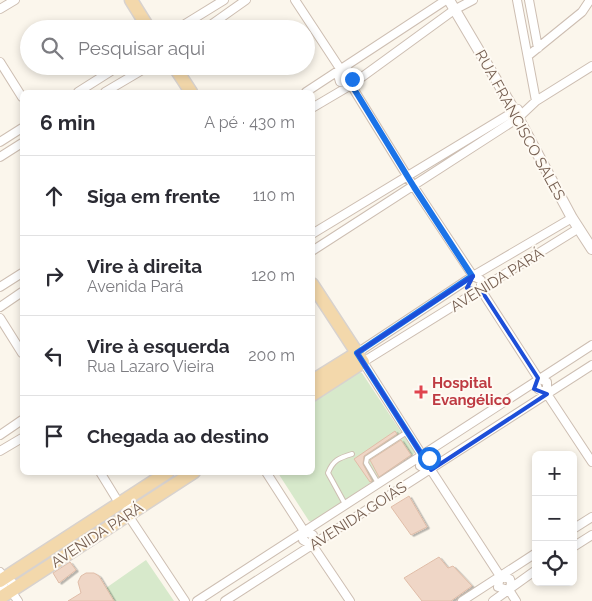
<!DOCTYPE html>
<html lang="pt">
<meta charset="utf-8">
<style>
body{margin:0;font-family:Raleway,sans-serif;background:#f2f2f3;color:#2b2b33}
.controls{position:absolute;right:15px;bottom:15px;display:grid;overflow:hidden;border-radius:8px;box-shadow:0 2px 8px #0003}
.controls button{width:45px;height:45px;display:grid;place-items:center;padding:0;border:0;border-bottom:1px solid #e1e1e2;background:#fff;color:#2b2b33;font:25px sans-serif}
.stop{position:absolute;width:15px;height:15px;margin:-11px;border:4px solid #1a73e8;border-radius:50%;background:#fff}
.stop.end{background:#1a73e8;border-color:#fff;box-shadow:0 1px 5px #0008}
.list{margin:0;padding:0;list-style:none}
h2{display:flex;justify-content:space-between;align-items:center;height:65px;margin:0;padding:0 20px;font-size:21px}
h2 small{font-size:16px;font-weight:400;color:#7c7c81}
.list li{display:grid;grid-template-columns:32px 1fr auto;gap:15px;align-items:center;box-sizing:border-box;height:80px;padding:0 20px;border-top:1px solid #e1e1e2}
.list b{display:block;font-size:19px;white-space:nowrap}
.list p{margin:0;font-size:16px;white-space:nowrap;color:#7c7c81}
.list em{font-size:16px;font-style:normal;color:#7c7c81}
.icon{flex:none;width:28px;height:28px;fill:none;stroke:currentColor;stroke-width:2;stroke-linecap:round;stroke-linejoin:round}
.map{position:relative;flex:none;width:592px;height:601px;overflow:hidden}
.search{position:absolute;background:#fff;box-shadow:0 2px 8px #0003;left:20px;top:20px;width:295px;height:55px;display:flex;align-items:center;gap:12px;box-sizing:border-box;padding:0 18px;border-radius:28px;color:#7c7c81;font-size:19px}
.panel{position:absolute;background:#fff;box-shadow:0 2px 8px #0003;left:20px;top:90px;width:295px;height:385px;border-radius:8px}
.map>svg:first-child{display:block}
.green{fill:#d7e9cb}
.building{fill:#efd6c6;stroke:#e0bda8;filter:url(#shadow)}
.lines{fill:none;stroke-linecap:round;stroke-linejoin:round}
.service-casing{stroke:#cdbeb2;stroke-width:6}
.minor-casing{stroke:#cdbeb2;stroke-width:10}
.tertiary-casing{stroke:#cdbeb2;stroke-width:12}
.primary-casing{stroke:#d8d2ce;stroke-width:15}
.service{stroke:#fff;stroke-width:4}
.minor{stroke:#fff;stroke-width:8}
.tertiary{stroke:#fff;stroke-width:10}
.primary{stroke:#f3d8ab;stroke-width:12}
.route{stroke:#1a73e8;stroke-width:6}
.marked{fill:none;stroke:#1d4ed8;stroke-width:4;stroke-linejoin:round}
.health-dot{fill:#e0444e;stroke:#fefaf3;stroke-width:2}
.labels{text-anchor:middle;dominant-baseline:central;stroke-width:4;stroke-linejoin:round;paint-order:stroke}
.street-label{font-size:15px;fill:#755e50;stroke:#fefaf3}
.health-label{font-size:15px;font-weight:bold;fill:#be3a42;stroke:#fefaf3;text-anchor:start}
</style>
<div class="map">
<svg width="592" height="601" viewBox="0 0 592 601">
<defs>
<filter id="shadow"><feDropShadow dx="2.5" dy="1.5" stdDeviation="0" flood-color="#0004"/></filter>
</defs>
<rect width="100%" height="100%" fill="#fbf6ec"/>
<path class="green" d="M357,371L362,373L415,453L312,522L309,521L278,473L312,472L313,399Z
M146,560L174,601H114L106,588Z"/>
<path class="building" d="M395,431L397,434L364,456L363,464L372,481L370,482L354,459Z
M401,440L411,455L379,477L370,460Z
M409,496L427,527L411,535L391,507Z
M439,557L448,568L453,566L472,586L451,601H422L404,578Z
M70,562L76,570L59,583L53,573Z
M86,573H94L99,576L114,601H68L81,593L78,582L81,576Z"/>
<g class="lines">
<defs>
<path id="service" d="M378,483L366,463L367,458L407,432
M345,504L328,473C333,460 339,458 352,454"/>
<path id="minor" d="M295,0L341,70L349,71L352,76L351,85L414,187L473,276L481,280V290L538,378L547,382V394
M517,0L536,101
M529,0L538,48
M0,9L15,0
M177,29L224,0
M205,29L246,0
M529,55L582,12L590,0
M0,62L22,97
M341,70L338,75L340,82L351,85
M78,92L119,66
M105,92L149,66
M306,92L446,0
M312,108L351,85L454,10L473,0
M0,142L22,128
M0,157L22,143
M312,234L518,109
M312,251L518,118L536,101L592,66
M0,287L22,273
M0,307L22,292
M0,318L22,353
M357,353L473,276L572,218
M538,378L536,383L538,389L547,394L592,462
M0,435L22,420
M0,451L22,438
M422,455L420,466L431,470
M100,472L119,503L128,506V515L185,601
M266,472L304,531L313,535V546
M573,529L592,517
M304,531L303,540L313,546L350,601
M573,547L592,535
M0,572L4,578L12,582L11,591
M500,576L498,587L509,590L516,601
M4,578L3,588L11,591L18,601
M509,590L511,584L510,579L500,576L431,470V461L422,455L363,362L579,228
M197,601L592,345
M225,601L592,365
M462,601L536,553
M493,601L536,570"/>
<path id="tertiary" d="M449,0L514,110L572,218L592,249"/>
<path id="primary" d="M131,0L149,29
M174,66L191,92
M312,284L363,362L312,395
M312,381L357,353
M0,581L168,472
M0,598L194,472"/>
</defs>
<use href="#service" class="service-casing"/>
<use href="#minor" class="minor-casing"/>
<use href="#tertiary" class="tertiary-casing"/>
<use href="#primary" class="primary-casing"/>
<use href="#service" class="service"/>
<use href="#minor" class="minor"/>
<use href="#tertiary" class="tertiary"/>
<use href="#primary" class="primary"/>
</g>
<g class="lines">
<path class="route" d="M352,79L351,84L414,187L472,276L357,353L422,455L429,458"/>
</g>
<path class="marked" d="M473,276L467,288L481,290L538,378L534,389L547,394L431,470L432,458L422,455L357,353Z"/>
<path class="health-dot" d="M418.5 384.5h5v5h5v5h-5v5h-5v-5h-5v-5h5z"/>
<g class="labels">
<g class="street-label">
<text transform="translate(520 125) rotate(61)">RUA FRANCISCO SALES</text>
<text transform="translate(497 280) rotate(-32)">AVENIDA PARÁ</text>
<text transform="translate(358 516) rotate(-33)">AVENIDA GOIÁS</text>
<text transform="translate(97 535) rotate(-33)">AVENIDA PARÁ</text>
</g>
<g class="health-label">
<text x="432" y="383">Hospital<tspan x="432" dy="17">Evangélico</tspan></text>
</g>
</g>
</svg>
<div class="controls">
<button>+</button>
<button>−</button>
<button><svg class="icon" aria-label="locate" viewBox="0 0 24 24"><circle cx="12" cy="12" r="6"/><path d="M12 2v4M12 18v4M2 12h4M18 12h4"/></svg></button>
</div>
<div class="stop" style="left:429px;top:458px"></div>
<div class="stop end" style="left:352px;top:79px"></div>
<div class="search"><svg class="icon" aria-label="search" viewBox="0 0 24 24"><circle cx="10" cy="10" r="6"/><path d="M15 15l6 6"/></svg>Pesquisar aqui</div>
<section class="panel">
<h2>6 min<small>A pé · 430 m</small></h2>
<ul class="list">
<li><svg class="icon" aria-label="ahead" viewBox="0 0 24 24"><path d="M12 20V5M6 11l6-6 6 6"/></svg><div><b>Siga em frente</b></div><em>110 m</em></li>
<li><svg class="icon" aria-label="right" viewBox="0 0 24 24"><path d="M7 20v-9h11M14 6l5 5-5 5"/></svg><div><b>Vire à direita</b><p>Avenida Pará</p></div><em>120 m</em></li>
<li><svg class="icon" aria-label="left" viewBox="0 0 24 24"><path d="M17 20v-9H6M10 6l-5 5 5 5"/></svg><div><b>Vire à esquerda</b><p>Rua Lazaro Vieira</p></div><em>200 m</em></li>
<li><svg class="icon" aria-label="arrive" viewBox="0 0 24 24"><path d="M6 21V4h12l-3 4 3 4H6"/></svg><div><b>Chegada ao destino</b></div></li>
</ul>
</section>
</div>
